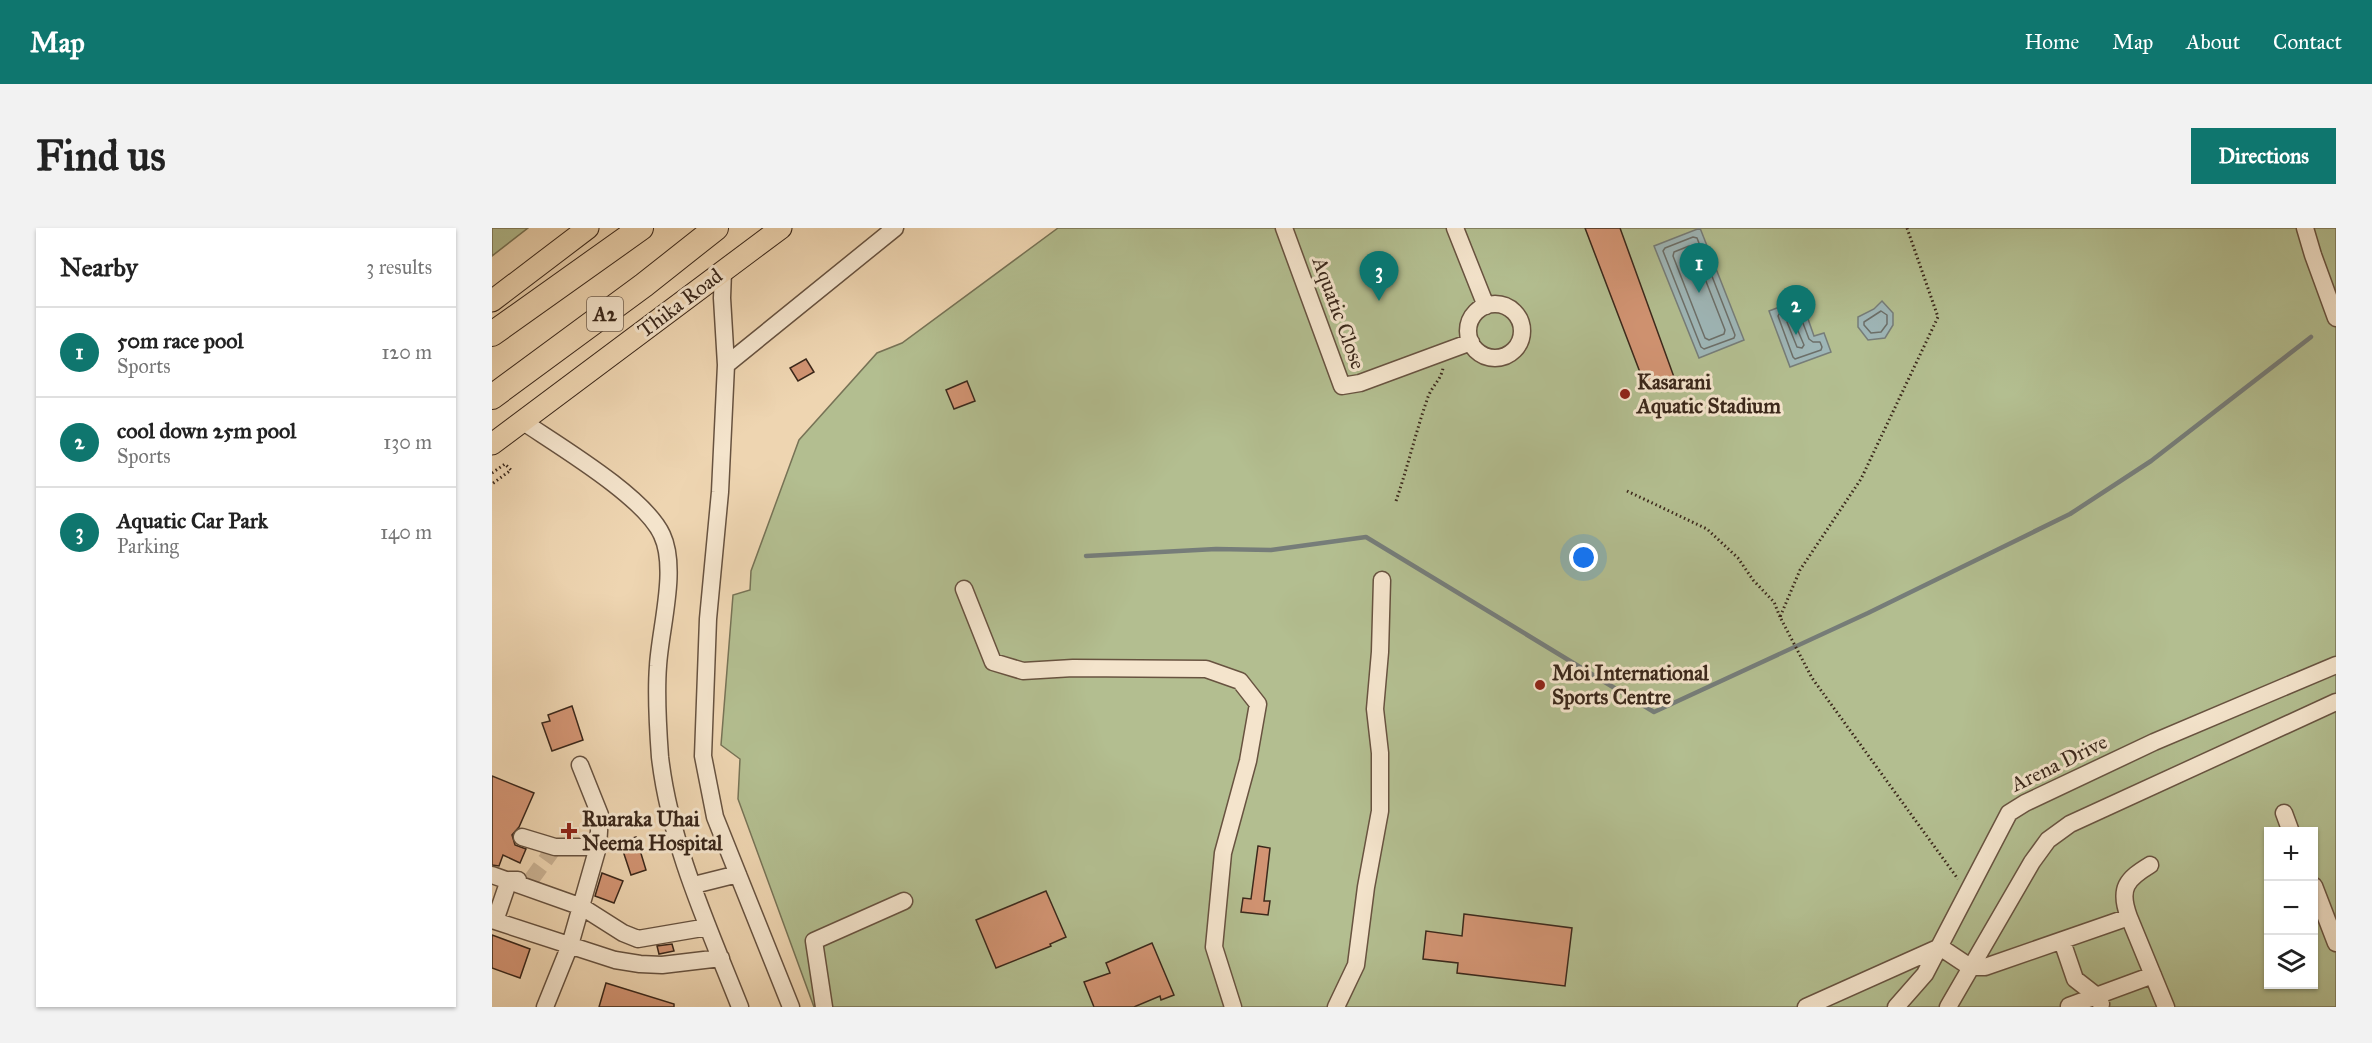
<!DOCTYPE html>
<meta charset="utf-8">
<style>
body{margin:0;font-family:"IM FELL Great Primer",serif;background:#f2f2f2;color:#222}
.controls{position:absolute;right:18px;bottom:18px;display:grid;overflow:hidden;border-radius:0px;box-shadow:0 2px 4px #0004}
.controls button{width:54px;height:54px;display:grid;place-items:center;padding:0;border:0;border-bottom:2px solid #e0e0e0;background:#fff;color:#222;font:30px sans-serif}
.you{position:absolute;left:1092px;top:330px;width:21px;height:21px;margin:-15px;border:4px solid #fff;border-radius:50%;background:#1a73e8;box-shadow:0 0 0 9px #1a73e833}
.badge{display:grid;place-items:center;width:39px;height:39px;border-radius:50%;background:#0f766e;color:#fff;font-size:20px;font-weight:700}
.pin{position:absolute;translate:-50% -50px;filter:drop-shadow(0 2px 3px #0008)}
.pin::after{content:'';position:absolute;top:32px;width:21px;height:18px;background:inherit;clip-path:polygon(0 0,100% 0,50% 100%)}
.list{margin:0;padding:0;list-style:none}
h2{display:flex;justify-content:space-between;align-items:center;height:78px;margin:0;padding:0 24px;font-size:26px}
h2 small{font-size:20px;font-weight:400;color:#767676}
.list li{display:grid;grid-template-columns:39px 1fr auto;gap:18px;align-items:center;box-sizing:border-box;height:90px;padding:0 24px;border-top:2px solid #e0e0e0}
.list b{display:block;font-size:22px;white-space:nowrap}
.list p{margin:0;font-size:20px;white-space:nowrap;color:#767676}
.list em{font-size:20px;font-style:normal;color:#767676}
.icon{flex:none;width:33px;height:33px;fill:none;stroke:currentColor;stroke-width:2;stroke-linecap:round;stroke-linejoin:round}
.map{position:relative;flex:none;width:1844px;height:779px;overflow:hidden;border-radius:0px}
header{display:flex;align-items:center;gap:36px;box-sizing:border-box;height:84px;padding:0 30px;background:#0f766e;color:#fff}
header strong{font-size:28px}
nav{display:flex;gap:33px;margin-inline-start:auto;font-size:21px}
.intro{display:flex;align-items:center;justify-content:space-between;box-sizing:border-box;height:144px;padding:0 36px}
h1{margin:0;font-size:42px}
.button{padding:15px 27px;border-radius:0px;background:#0f766e;color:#fff;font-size:21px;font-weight:700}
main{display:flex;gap:36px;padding:0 36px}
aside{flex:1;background:#fff;border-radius:0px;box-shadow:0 2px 4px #0004}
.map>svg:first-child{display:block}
.green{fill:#b3be90;stroke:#777356;stroke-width:1.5;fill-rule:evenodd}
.water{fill:#9eb6b7;stroke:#767d79;stroke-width:1.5}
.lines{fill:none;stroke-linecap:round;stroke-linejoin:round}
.shore{stroke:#6c6f69;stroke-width:1.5}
.stream{stroke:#767d79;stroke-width:4.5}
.building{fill:#d29473;stroke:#3b281b;stroke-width:1.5}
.minor-tunnel{stroke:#cab293;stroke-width:16;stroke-dasharray:16 8;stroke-linecap:butt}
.minor-casing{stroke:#685340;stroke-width:19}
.major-casing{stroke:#3b281b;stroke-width:23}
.highway-casing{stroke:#3b281b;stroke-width:26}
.path{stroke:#3b281b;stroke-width:3;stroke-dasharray:1.5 3;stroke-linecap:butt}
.minor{stroke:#f4e4cc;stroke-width:16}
.major{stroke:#eed5b1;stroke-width:21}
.highway{stroke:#eed5b1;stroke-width:24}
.poi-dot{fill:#8f2418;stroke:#f4e4cc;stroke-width:2}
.labels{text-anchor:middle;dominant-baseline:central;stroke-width:6;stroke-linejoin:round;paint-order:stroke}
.shield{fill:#f4e4cc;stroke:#726050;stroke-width:1.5}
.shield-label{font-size:20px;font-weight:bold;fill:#3b281b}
.street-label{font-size:21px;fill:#3b281b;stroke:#f4e4cc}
.poi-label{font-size:21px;font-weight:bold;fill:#3b281b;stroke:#f4e4cc;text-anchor:start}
</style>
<header>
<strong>Map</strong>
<nav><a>Home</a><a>Map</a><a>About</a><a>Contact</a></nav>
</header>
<div class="intro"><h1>Find us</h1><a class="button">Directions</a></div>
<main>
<aside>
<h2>Nearby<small>3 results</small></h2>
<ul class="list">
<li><span class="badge">1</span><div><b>50m race pool</b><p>Sports</p></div><em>120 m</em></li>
<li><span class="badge">2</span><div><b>cool down 25m pool</b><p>Sports</p></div><em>130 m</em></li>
<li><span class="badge">3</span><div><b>Aquatic Car Park</b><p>Parking</p></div><em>140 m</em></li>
</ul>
</aside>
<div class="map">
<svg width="1844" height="779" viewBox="0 0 1844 779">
<rect width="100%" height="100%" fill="#eed5b1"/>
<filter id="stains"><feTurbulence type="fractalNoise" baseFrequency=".00333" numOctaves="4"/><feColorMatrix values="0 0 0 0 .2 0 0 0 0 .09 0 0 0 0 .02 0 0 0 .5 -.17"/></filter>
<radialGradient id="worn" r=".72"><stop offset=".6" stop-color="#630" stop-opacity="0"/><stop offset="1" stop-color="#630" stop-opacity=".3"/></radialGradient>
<path class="green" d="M0,0H36L0,28Z
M566,0H1844V779H322L246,571L248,531L229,517L241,367L258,362L259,343L307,212L385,125L410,115ZM1776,604H1822V756H1776Z"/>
<path class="water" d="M1208,0L1252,112L1207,130L1162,18Z
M1309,71L1322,108L1332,105L1339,124L1298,139L1277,83Z
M1390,73L1401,85V97L1393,110L1376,112L1366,99V89L1382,81Z"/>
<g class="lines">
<path class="shore" d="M1201,9L1205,10L1243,107L1242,110L1212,121L1209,119L1171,23L1173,20Z
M1197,18L1201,20L1233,102L1232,106L1217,112L1213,110L1181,28L1182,24Z
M1302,80L1306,82L1317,111L1321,114H1328L1330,119L1329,122L1303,131L1301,129L1286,88L1287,86Z
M1389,83L1395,87V96L1389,104L1379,105L1372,97V94Z
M1297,90L1301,91L1312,117L1310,120L1305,119L1295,94Z"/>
<path class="stream" d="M594,328L724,321L779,322L874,309L1162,484L1376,385L1578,286L1659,233L1819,109"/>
</g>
<path class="building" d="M1093,0H1128L1182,149L1154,160Z
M314,131L322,144L306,153L298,140Z
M475,153L483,173L462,181L454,162Z
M80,478L91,512L60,523L50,495L58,493L56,487Z
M0,548L42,565L27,599L20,607L23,617L34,621L28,635L11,627L7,638L0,637Z
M144,609L154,642L139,647L128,614Z
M766,618L778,620L772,673H778L776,687L749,684L751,670L759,671Z
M110,645L131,653L122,675L103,668Z
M554,663L574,709L558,716L559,718L504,740L484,692Z
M972,686L1080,700L1073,758L965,745L966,735L931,731L934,703L970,708Z
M0,707L38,721L28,750L0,740Z
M660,715L682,767L669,772L668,768L642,779H602L592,754L618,745L614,735Z
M180,716L182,723L167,726L165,718Z
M114,755L182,776V779H107Z"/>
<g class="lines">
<path class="minor-tunnel" d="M39,652L63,619"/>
<defs>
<path id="minor" d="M792,0L850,158L868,155L979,114
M963,0L994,78
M1813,0L1821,27L1844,90
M231,43L230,70L234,137L228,264L216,391L211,528L223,589L299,779
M976 103a27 27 0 1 1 54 0a27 27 0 1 1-54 0Z
M234,137L403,0
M30,193C67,218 153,269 170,307C186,341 168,401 166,438C164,464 166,502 168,529C178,616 216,698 248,779
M472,361L501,434L531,443L581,440L714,441L748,453L766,476L756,533L731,625L722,719L741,779
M1792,585L1799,604
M30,609L63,619H106
M0,647L90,679L131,705L146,711L216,699
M202,657L246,646
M1822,658L1844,715
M0,686L3,693L123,732L148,736L170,737L229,730
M1637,689L1674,779
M3,693L17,652H26
M1570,713L1583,751L1606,769L1609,776
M1577,778L1661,747
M53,779L78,717L106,619L108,587L88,537
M332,779L322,713L412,673
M844,779L864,737L874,659L888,583V525L883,481L888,424L890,352
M1314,779L1448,719L1478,739H1493L1637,689C1626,660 1635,651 1658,637
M1404,779L1433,746L1517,585L1533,575L1662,514L1844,437
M1456,779L1540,634L1556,612L1578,596L1844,474"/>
<path id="major" d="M0,73L96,0
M0,216L289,0"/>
<path id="highway" d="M0,106L149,0
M0,169L152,57L224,0"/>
</defs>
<use href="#minor" class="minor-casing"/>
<use href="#major" class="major-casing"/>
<use href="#highway" class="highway-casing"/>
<path class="path" d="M1415,0L1446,89L1369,251L1308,342L1288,389L1320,450L1466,651
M0,245L13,236L19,242L0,256
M1135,263L1215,301L1246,330L1261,352L1282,374L1288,389
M904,273C916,238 924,203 936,169C940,158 949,152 951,140"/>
<use href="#minor" class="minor"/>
<use href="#major" class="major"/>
<use href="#highway" class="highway"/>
</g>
<g class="poi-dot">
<circle cx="1133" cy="166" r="6"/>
<circle cx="1048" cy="457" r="6"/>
<path d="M74 594h6v6h6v6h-6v6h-6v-6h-6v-6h6z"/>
</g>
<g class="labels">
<rect class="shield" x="95" y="69" width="36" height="34" rx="4.5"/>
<g class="shield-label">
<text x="113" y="86">A2</text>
</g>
<g class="street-label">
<text transform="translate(188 75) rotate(-37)">Thika Road</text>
<text transform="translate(847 85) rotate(70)">Aquatic Close</text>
<text transform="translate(1567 535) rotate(-26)">Arena Drive</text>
</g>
<g class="poi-label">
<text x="1145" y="154">Kasarani<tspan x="1145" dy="24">Aquatic Stadium</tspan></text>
<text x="1060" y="445">Moi International<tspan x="1060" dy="24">Sports Centre</tspan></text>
<text x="90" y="591">Ruaraka Uhai<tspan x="90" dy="24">Neema Hospital</tspan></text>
</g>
</g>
<rect width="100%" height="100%" filter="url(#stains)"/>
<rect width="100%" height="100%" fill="url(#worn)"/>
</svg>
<div class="controls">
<button>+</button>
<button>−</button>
<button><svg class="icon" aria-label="layers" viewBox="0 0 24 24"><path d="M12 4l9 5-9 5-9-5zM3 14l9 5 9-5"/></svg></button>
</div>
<div class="you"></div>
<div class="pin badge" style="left:1207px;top:65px">1</div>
<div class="pin badge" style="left:1304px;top:107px">2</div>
<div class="pin badge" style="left:887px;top:73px">3</div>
</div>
</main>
